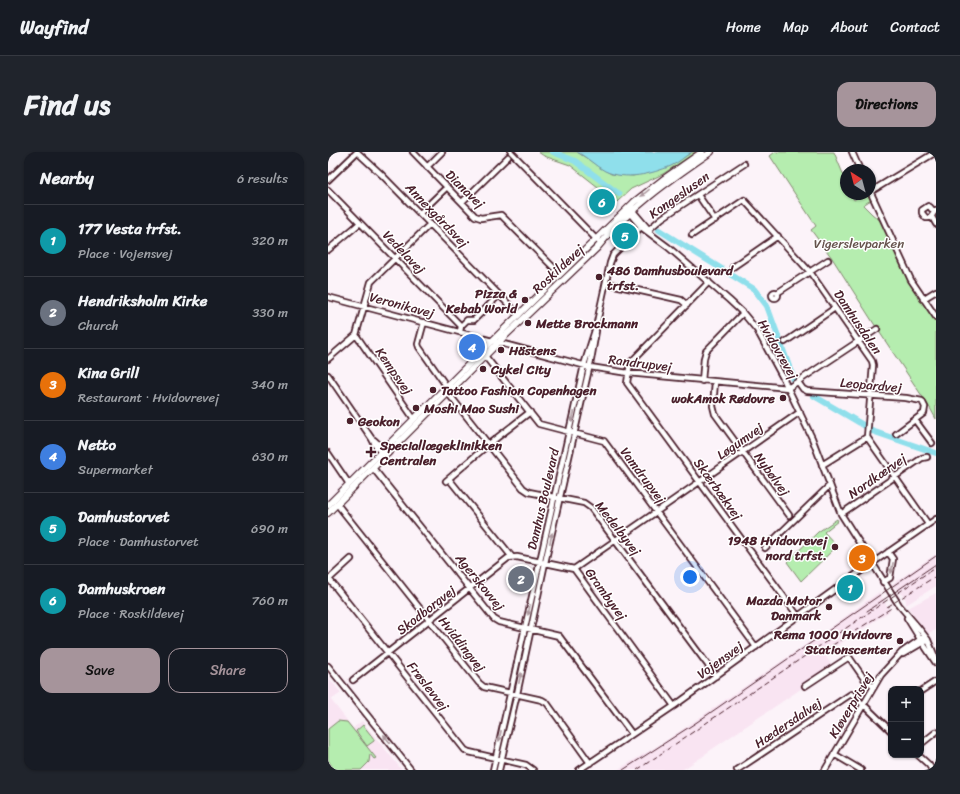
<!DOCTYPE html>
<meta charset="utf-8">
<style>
body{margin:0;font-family:Sriracha,sans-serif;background:#20242c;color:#f1f3f6}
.controls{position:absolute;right:12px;bottom:12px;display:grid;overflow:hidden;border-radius:8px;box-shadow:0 1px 3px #0004}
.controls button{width:36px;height:36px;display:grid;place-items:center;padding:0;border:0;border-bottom:1px solid #363941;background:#171b24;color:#f1f3f6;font:20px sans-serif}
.compass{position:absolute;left:512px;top:12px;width:36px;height:36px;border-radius:50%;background:#171b24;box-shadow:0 1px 3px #0004;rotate:324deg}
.you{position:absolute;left:362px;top:425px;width:14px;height:14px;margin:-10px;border:3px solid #fff;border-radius:50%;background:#1a73e8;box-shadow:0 0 0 6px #1a73e833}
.badge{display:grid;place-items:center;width:26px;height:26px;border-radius:50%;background:#a6949b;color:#fff;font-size:13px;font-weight:700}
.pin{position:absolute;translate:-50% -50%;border:2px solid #fff;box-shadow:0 1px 4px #0006}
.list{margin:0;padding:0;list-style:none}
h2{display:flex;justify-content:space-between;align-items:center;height:52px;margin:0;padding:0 16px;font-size:17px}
h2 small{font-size:13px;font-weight:400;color:#9ea1a6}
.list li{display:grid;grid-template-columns:26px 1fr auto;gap:12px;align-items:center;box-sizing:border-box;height:72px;padding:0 16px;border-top:1px solid #363941}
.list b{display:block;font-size:15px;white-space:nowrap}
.list p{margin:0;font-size:13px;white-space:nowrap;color:#9ea1a6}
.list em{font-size:13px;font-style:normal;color:#9ea1a6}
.actions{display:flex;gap:8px;padding:12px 16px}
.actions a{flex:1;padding:9px 0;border:1px solid #a6949b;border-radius:12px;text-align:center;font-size:14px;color:#a6949b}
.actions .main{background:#a6949b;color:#111}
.map{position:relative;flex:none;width:608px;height:618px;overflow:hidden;border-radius:12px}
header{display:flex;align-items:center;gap:24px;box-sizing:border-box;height:56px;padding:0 20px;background:#171b24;border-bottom:1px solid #363941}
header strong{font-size:19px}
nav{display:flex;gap:22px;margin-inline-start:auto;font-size:14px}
.intro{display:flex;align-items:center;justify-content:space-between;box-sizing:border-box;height:96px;padding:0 24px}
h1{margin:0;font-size:28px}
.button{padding:10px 18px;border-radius:12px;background:#a6949b;color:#111;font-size:14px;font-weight:700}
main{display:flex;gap:24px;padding:0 24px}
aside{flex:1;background:#171b24;border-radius:12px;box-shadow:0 1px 3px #0004}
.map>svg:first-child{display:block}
.built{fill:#f9e4f2}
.green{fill:#b5edaf;stroke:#80866d}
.water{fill:#8fdfeb;stroke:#73929e}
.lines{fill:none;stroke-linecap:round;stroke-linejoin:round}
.river{stroke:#8fdfeb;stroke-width:6}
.minor-casing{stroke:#4a1f2b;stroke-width:8}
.major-casing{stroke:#4a1f2b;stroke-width:8}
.minor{stroke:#fff;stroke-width:4.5}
.major{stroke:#fff;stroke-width:5.5}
.tram{stroke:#4a1f2b;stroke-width:1}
.rail{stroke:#4a1f2b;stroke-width:1;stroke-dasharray:6 3;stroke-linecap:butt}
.oneway{fill:#ae9aa0}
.poi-dot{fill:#4a1f2b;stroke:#fff;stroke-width:1.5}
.labels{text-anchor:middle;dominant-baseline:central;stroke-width:3;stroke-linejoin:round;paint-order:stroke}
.street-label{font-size:13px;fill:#4a1f2b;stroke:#fff}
.park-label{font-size:13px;fill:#65524c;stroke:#fff}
.poi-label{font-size:13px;font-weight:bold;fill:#4a1f2b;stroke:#fff;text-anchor:start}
</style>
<header>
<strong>Wayfind</strong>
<nav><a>Home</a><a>Map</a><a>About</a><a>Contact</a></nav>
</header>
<div class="intro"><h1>Find us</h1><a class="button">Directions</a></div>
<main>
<aside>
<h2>Nearby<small>6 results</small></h2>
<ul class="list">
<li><span class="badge" style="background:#0f9aa8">1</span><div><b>177 Vesta trfst.</b><p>Place · Vojensvej</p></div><em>320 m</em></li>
<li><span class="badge" style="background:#6b7280">2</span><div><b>Hendriksholm Kirke</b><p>Church</p></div><em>330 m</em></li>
<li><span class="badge" style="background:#e8710a">3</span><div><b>Kina Grill</b><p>Restaurant · Hvidovrevej</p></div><em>340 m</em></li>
<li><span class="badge" style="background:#3f7fe0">4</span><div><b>Netto</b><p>Supermarket</p></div><em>630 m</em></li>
<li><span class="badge" style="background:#0f9aa8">5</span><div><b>Damhustorvet</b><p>Place · Damhustorvet</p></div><em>690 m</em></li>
<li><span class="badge" style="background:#0f9aa8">6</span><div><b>Damhuskroen</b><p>Place · Roskildevej</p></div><em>760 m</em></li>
</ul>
<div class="actions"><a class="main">Save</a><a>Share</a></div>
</aside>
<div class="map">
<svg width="608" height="618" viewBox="0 0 608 618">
<rect width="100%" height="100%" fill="#fcf3f9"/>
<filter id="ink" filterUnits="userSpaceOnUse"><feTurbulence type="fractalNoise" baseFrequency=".025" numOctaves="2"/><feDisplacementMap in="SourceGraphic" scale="8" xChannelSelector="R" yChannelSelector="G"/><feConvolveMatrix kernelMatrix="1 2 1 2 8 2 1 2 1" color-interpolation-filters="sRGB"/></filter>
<g filter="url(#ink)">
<path class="built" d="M608,402V434L578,453V448L569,436L567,437L564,432Z
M551,440L562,459L496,502L505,515L377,602V603L354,618H289L336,590L500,477Z
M608,441V478L600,481L580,456Z
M0,525L13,541L3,548L25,576L34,569L74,618H0Z"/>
<path class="green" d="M210,0H249L283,22L305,24L344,13L364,0H368L335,22L303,37L289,50L242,13L216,4Z
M447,0H506L518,29V42H523L526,48L535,42H540L543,48L535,53L544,62L554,70L581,129L608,168V267L602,256L548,175L504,106L483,78L488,74L442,4Z
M509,367L510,369L496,380L509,394L473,429L459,410L490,380Z
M10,569L19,570L48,606L46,607L42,602L41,610L33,618H6L0,608V577Z
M35,573L46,587V589L39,594L28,579Z"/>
<path class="water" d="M249,0H364C357,4 350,11 343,14C323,22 298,29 277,19C267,14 259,5 249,0Z"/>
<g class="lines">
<path class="river" d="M225,0L247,9L291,42
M331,78L426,137L439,154L466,228
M486,244L537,274
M544,279L608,301"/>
<defs>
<path id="minor" d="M29,0L54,23L191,163
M85,0L147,64L153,66L173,63L232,122
M183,0L270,89
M524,0L532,18
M99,15L114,0
M0,28L29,0
M0,38L133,174L132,180
M542,39L583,128L608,165
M542,40L608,0
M370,43L387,68
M134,50L180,5
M300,59L313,75L340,95L401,148L415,161L429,178L455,226L484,286L513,362L571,453L589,474L600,488L608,507
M302,59H305L322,79
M606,60L602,55L600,54L594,58V61L598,66C605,67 604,61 608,58
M92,61L119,35
M604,65L608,72
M319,79L334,66L416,12
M364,83L416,48L482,120L544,209L545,213L539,285L600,372
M0,98L32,71
M405,115L450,84
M381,130L302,211L299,231L470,464
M278,131L353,148L359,153
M444 143a3 3 0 1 1 6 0a3 3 0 1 1-6 0Z
M449,141L500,108
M0,145L262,215L300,221L460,236
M595,147L608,139
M96,170L90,192L91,195L119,235
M133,174L139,168H146L171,143
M28,183L86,267
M457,190L507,156
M157,204L211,272L276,289L428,495
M0,207L28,183L43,130L102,72
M0,223L44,287L48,295L55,302
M374,229L376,206L378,199L415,161
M387,230L385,254L387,262L461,363
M470,230L475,237L479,239L578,246L594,249L597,255L596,261L568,282
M460,236L549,177
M120,241L195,336L201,340L256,351L263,356L388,524
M587,268L604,291
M46,288L60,301
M0,301L21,332
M494,313L539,285
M45,316L166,467L171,470L231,484L304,582
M121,327L184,405
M118,329L161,292L202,260
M9,352L151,531L156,535L214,548L219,551L262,611
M513,362L594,306L599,305
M437,396L502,333
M246,417L472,260
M246,417L346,554
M1,427L137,598L141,600L198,613L205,618
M0,428L23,407
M555,430L562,426L565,407L560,400
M579,466L592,487L608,511
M575,502L597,489
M0,514L83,618
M25,528L180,406L189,405L246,417
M477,534L521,505L537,528L546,535
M593,539L608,529
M593,592L608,580
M506,602L533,618
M590,603L601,613L604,618
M165,618L256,213L268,175L282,111L285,103L313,75
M171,618L189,542L217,411L263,208L268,179
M251,618L346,554L520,428L608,367
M409,618L523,542L535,552L563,579
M497,618L553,523L574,500L597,484"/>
<path id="major" d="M0,353L165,188L306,50L337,26L374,0
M0,361L176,185L269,96C299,58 343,27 383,0"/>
</defs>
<use href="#minor" class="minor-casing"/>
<use href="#major" class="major-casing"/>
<use href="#minor" class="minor"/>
<use href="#major" class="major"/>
<path class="tram" d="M539,459L608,412
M295,618L369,570L608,404"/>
<path class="rail" d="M559,455L608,424
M489,503L565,455
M309,618L608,415"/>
</g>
<defs><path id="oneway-solid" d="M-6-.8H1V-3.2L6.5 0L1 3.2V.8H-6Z"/></defs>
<g class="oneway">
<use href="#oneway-solid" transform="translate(317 41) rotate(141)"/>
<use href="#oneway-solid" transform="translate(245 265) rotate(103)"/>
<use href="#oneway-solid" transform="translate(223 386) rotate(-77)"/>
<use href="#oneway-solid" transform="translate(564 416) rotate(101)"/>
<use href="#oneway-solid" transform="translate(201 458) rotate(102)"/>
<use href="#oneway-solid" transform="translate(192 526) rotate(-78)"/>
<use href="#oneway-solid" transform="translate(172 584) rotate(102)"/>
<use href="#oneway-solid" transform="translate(59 587) rotate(-129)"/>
</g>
</g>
<g class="poi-dot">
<circle cx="271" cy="125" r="4"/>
<circle cx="197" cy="148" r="4"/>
<circle cx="200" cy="171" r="4"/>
<circle cx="173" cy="198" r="4"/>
<circle cx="155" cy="217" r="4"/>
<circle cx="105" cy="238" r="4"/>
<circle cx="455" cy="246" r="4"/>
<circle cx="88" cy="256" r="4"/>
<circle cx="22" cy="269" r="4"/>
<path d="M41 294h4v4h4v4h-4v4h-4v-4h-4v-4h4z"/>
<circle cx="507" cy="395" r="4"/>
<circle cx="501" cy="455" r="4"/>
<circle cx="572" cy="489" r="4"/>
</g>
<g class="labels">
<g class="street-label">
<text transform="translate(137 37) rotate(44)">Dianavej</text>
<text transform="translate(351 43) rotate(-35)">Kongeslusen</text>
<text transform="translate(109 63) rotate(46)">Annexgårdsvej</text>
<text transform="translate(76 100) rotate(46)">Vedelavej</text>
<text transform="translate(230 117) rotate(-43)">Roskildevej</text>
<text transform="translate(74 153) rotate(15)">Veronikavej</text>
<text transform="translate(530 170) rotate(56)">Damhusdalen</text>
<text transform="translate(450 197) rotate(60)">Hvidovrevej</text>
<text transform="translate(312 211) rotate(7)">Randrupvej</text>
<text transform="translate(66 219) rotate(55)">Kempsvej</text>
<text transform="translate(543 233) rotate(5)">Leopardvej</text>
<text transform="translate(412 289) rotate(-35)">Løgumvej</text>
<text transform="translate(444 322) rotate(54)">Nybølvej</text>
<text transform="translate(315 323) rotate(53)">Vamdrupvej</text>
<text transform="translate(549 324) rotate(-35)">Nordkærvej</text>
<text transform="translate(390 337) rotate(54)">Skærbækvej</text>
<text transform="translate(215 347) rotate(-77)">Damhus Boulevard</text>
<text transform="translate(290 376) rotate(52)">Medelbyvej</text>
<text transform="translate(152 430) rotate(51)">Agerskovvej</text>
<text transform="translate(278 442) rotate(54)">Grambyvej</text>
<text transform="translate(98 458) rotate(-38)">Skodborgvej</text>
<text transform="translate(134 492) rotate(52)">Hviddingvej</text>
<text transform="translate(392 508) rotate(-36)">Vojensvej</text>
<text transform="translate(100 534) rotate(52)">Frøslevvej</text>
<text transform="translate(523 553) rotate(-59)">Kløverprisvej</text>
<text transform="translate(460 571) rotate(-34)">Hædersdalvej</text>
</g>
<g class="park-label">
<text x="531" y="91">Vigerslevparken</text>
</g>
<g class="poi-label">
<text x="279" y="118">486 Damhusboulevard<tspan x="279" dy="15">trfst.</tspan></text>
<text x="189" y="141" text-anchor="end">Pizza &amp;<tspan x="189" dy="15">Kebab World</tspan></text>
<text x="208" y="171">Mette Brockmann</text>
<text x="181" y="198">Hästens</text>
<text x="163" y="217">Cykel City</text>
<text x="113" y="238">Tattoo Fashion Copenhagen</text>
<text x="447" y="246" text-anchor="end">wokAmok Rødovre</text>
<text x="96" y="256">Moshi Mao Sushi</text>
<text x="30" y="269">Geokon</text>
<text x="52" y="293">Speciallægeklinikken<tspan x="52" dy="15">Centralen</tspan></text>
<text x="499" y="388" text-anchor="end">1948 Hvidovrevej<tspan x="499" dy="15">nord trfst.</tspan></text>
<text x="493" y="448" text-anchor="end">Mazda Motor<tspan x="493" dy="15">Danmark</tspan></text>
<text x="564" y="482" text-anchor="end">Rema 1000 Hvidovre<tspan x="564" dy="15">Stationscenter</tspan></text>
</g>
</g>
</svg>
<div class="controls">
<button>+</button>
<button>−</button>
</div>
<svg class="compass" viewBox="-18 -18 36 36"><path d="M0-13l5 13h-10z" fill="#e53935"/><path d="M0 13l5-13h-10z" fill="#9ea1a6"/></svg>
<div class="you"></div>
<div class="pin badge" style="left:522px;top:436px;background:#0f9aa8">1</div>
<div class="pin badge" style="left:193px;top:427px;background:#6b7280">2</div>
<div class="pin badge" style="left:534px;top:406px;background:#e8710a">3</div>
<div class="pin badge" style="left:144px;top:195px;background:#3f7fe0">4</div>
<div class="pin badge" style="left:297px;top:84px;background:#0f9aa8">5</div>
<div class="pin badge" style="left:274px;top:50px;background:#0f9aa8">6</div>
</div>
</main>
